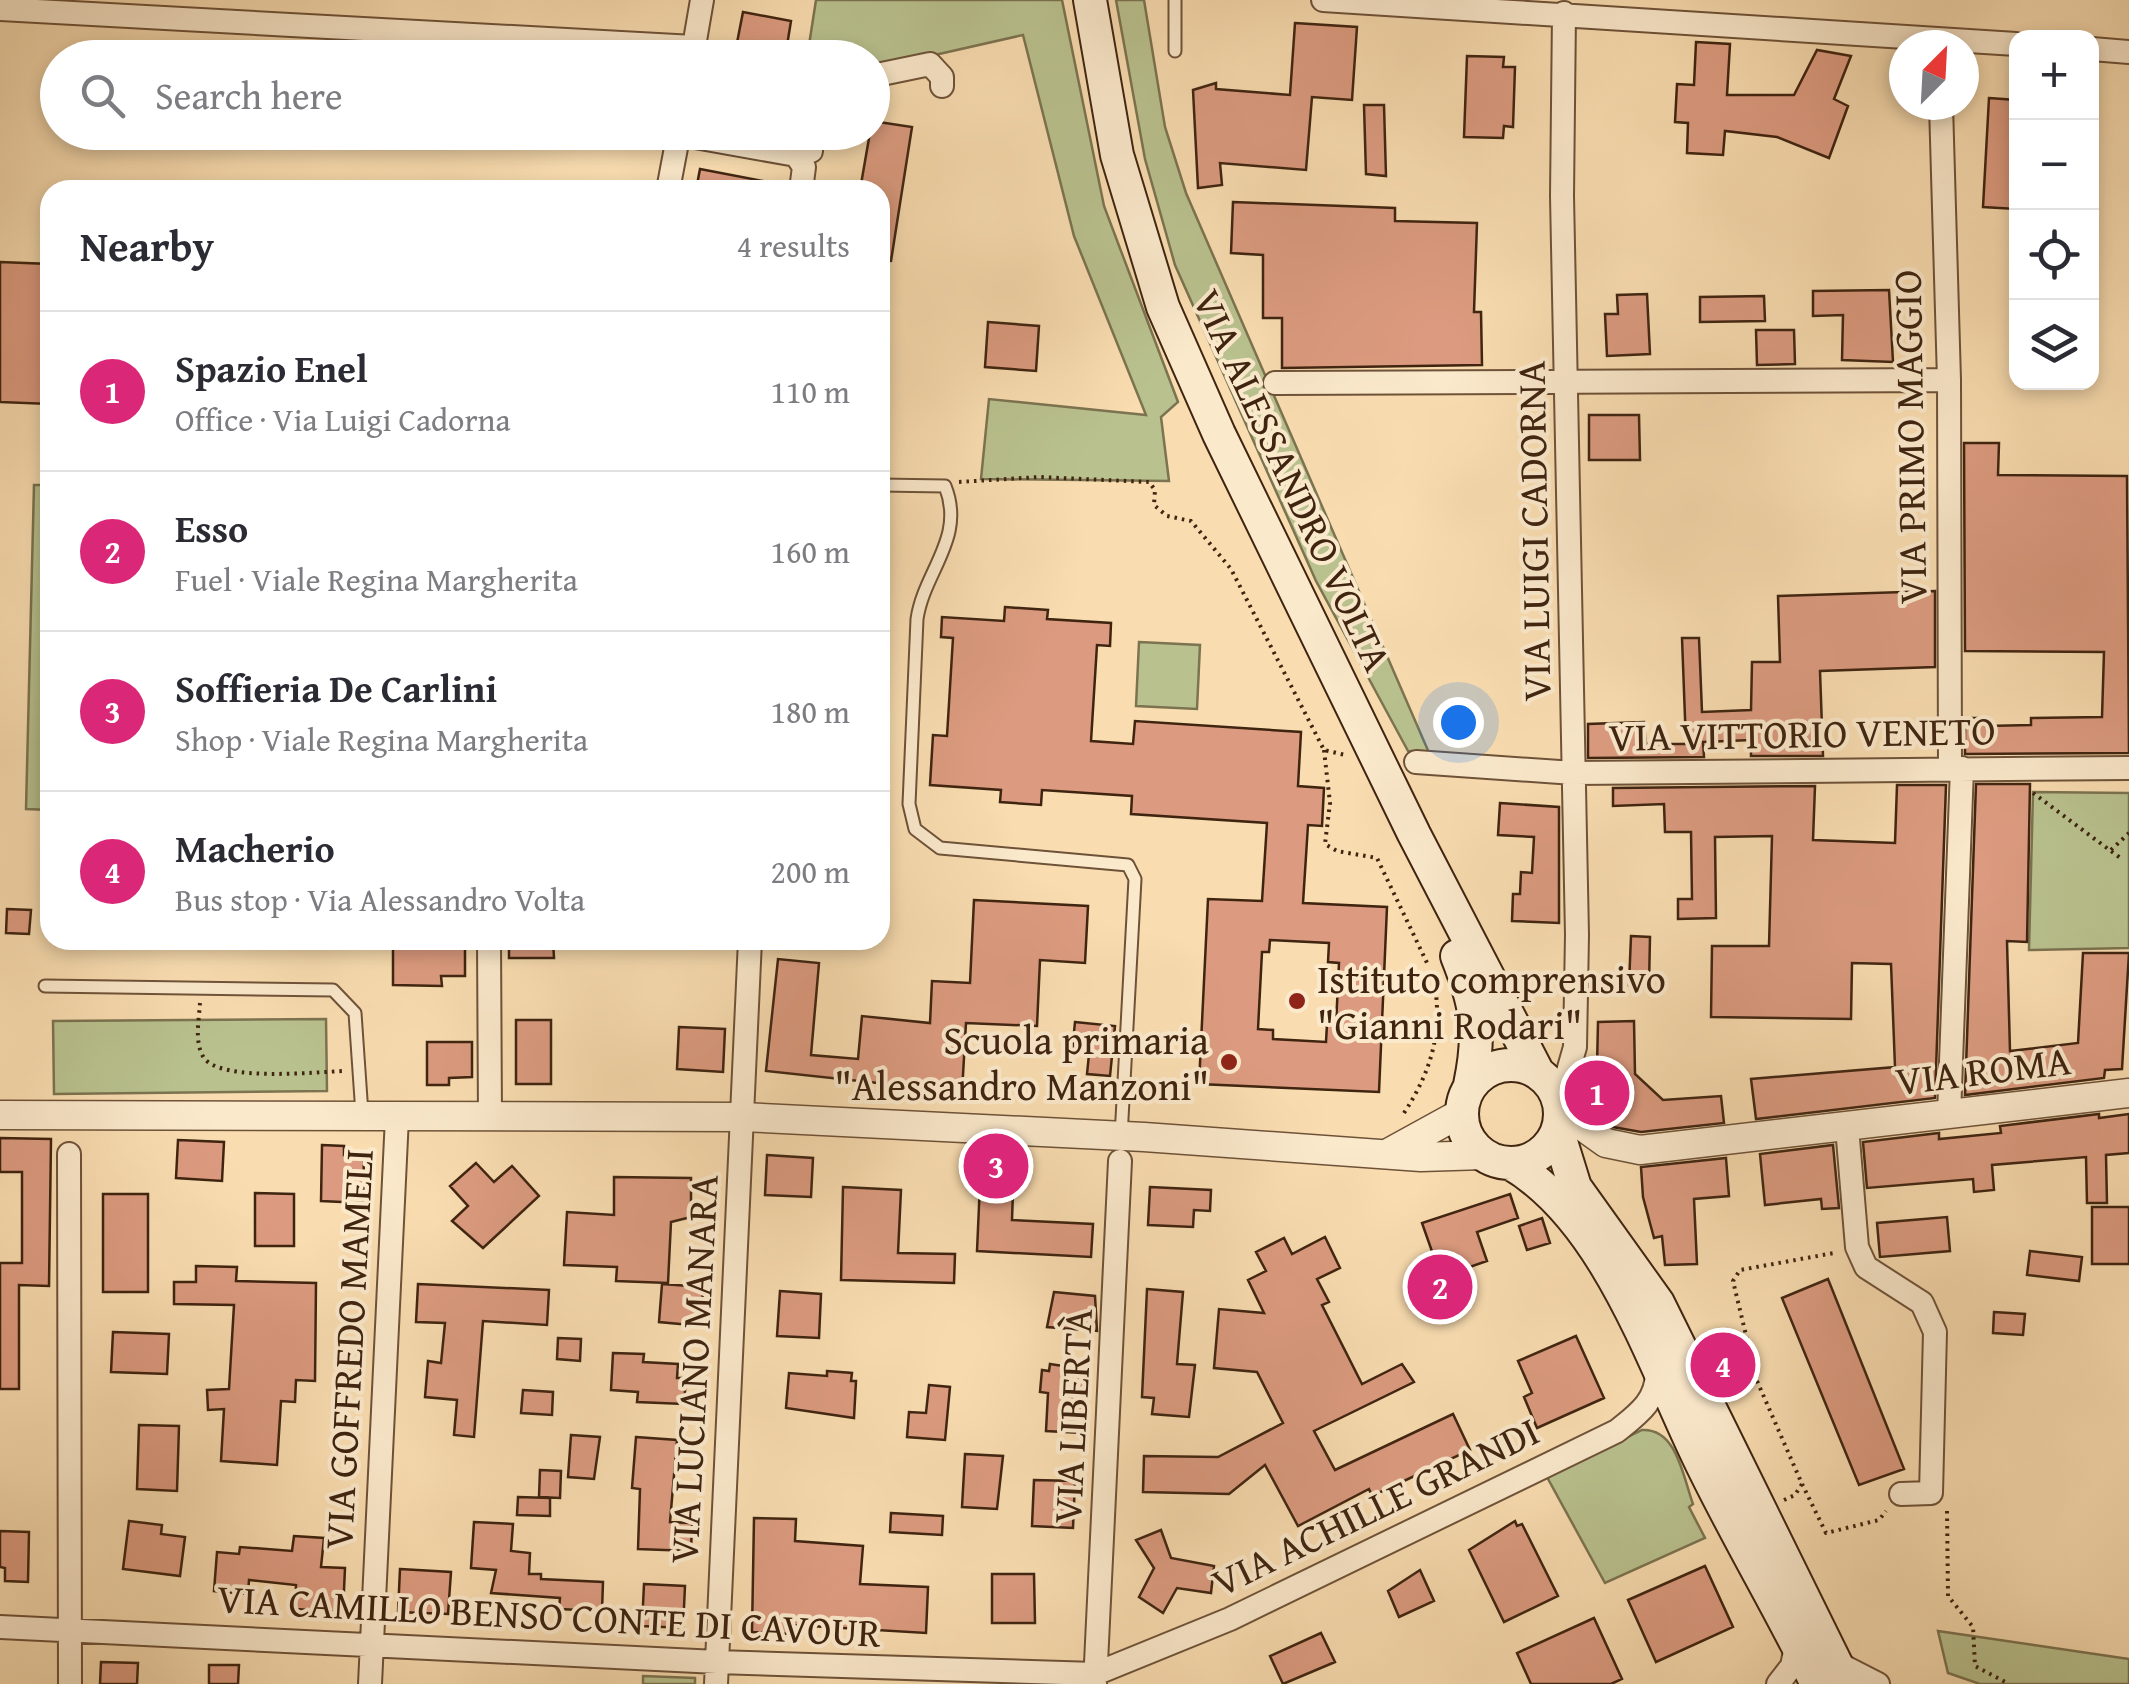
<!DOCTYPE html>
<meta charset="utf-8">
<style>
body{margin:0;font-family:"Gentium Book Plus",serif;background:#f2f2f3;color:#2b2b33}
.controls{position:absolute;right:30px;top:30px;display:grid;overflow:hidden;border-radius:20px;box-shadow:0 5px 15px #0003}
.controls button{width:90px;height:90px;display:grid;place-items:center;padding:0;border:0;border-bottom:2px solid #e1e1e2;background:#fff;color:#2b2b33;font:50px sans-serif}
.compass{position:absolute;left:1889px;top:30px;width:90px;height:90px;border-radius:50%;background:#fff;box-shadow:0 5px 15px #0003;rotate:24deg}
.you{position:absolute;left:1458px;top:722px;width:35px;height:35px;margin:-25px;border:8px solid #fff;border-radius:50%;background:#1a73e8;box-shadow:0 0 0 15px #1a73e833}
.badge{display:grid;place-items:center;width:65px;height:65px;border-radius:50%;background:#db2777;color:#fff;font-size:32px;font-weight:700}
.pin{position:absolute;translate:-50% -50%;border:5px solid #fff;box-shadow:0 2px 10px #0006}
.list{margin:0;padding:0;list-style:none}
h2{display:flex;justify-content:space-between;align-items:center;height:130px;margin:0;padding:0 40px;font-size:42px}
h2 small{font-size:32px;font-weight:400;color:#7c7c81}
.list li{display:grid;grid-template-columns:65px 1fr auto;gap:30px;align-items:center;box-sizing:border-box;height:160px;padding:0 40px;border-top:2px solid #e1e1e2}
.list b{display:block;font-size:38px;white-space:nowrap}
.list p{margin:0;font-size:32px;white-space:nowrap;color:#7c7c81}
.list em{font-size:32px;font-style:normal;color:#7c7c81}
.icon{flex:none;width:55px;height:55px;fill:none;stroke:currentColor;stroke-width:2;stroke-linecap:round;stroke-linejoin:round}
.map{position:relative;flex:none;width:2129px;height:1684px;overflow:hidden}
.search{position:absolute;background:#fff;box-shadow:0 5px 15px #0003;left:40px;top:40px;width:850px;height:110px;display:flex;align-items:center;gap:25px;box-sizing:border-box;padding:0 35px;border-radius:55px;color:#7c7c81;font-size:38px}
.panel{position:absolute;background:#fff;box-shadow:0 5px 15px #0003;left:40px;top:180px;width:850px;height:770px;border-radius:30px}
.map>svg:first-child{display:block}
.green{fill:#b9c28f;stroke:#7c7350;stroke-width:2.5}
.building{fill:#dc9b80;stroke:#3f2410;stroke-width:2.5;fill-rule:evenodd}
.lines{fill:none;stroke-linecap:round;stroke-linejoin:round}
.service-casing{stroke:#6e5238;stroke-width:15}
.minor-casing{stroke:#6e5238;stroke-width:26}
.tertiary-casing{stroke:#6e5238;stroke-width:31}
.secondary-casing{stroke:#3f2410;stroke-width:36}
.path{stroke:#3f2410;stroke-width:4;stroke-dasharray:2.5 5;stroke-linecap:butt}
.service{stroke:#fbe9cc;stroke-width:11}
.minor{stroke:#fbe9cc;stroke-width:22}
.tertiary{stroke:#fbe9cc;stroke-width:28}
.secondary{stroke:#fbe9cc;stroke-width:32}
.poi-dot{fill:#8f2418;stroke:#fbe9cc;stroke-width:4}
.labels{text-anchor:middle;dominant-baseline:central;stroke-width:8;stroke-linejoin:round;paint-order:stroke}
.street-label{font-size:40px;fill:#3f2410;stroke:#fbe9cc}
.poi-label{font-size:40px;fill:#3f2410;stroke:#fbe9cc;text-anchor:start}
</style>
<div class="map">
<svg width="2129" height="1684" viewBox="0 0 2129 1684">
<rect width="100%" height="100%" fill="#f9ddb1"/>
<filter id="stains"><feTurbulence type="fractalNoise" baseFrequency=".002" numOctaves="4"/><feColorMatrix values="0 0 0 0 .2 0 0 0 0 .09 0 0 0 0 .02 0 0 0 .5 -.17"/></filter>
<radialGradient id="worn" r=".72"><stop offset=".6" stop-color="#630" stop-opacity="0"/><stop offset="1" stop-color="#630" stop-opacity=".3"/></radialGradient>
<path class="green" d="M816,0H1062L1104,206L1178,402L1161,417L1169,481L981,479L989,399L1146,415L1074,236L1023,35L873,69L872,58H807Z
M1116,0H1144L1165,127L1186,193L1430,755L1408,751L1316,581L1175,265L1145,159Z
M34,485H50V810L26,809Z
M1139,642L1200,645L1197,709L1136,706Z
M2033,792L2129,793V948L2029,950Z
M326,1019L327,1091L54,1094L53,1021Z
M1642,1430C1677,1428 1683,1477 1693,1504L1689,1507L1705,1538L1605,1583L1547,1477Z
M1938,1631L2129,1659V1684H1980L1948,1673Z
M643,1676L695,1678V1684H643Z"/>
<path class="building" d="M743,12L791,21L785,58H734Z
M1295,23L1357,27L1352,100L1312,97L1306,170L1220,163L1222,185L1198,188L1193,90L1216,83V89L1290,95Z
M1696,42L1730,44L1727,95H1794L1817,50L1851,56L1834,99L1848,106L1829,158L1777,137L1725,131L1723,155L1687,153L1688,123L1675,122L1677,84L1694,85Z
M1467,56L1504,57L1503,67H1515L1513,127L1504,126L1503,138L1464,137Z
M1989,98L2016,100V209L1983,207Z
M1364,105H1384L1386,176L1366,174Z
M872,121L912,127L891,261L880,260V190H860Z
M700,169L763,181L762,190H696Z
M1233,202L1395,208V221L1477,223L1474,312H1481L1482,365L1282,368V318H1263V255L1231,253Z
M0,262L50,264V404L0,402Z
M1889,290L1893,362L1842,360L1843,315L1813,316V291Z
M1647,294L1650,354L1607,356L1605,314H1618L1617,295Z
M1764,296L1765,321L1700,322V297Z
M988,322L1039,326L1036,371L985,367Z
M1756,330H1794L1795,364L1757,365Z
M1589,415H1639L1640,460H1589Z
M1964,443H1999L1998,475L2127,476L2129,753L1965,754V718H1987L1986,726L2031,725V718L2102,717L2104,652L1965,651Z
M1935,591V667L1820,671L1823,756H1751V740L1703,742L1704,757L1588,758V724L1644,722L1646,744H1686L1682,638H1699L1702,712L1751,710L1752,662H1780L1778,596Z
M1005,607L1048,610L1047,619L1111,623L1110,646L1097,645L1091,741L1133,744L1135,721L1301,732L1298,786L1324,788L1322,826L1308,825L1303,903L1387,907L1379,1092L1199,1084L1208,899L1262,901L1267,823L1131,814L1132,796L1042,790L1041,805L1000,802L1001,790L930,785L933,735L947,736L953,638L941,637L942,617L1004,621ZM1270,940L1329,943L1328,962L1339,963L1336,1025L1327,1024L1326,1042L1273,1039V1030L1258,1029L1262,952H1269Z
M1976,784H2030L2027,942L2007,941L2010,1051L2078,1043L2083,953H2129L2122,1069L2105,1070L2104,1078L1965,1095Z
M1897,785H1946L1935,1098L1756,1119L1751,1079L1895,1067L1891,964L1852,963L1851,1019L1711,1017L1712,946H1769L1772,836L1715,837L1716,918L1678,919V899H1692L1691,832H1665L1664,804L1613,806V788L1815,786L1813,840L1895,843Z
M1500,803L1559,807V923L1512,921L1513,894H1520L1521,872L1532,873L1534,837L1498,835Z
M974,900L1088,906L1085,963L1040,960L1037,1026L966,1023L962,1092L766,1071L778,959L819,963L811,1055L858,1059L862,1016L930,1023L932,981L970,983Z
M7,909L31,910L29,934L6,933Z
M1631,936L1650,937L1649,985H1629Z
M393,940H465V976H441L442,986L393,985Z
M509,940H553L554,958H509Z
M516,1020H551V1084H516Z
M1634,1021L1635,1074L1663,1100L1721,1096L1724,1123L1641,1132L1613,1127L1596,1110L1598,1022Z
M1075,1022L1115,1026L1110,1076L1087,1074L1089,1054L1072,1052Z
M679,1027L725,1029L723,1072L677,1069Z
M427,1042H472V1077L449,1078V1085H427Z
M2099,1114V1118L2129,1114V1153L2106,1155L2107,1203H2087L2086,1157L1992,1165L1994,1190L1974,1192L1973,1179L1867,1188L1863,1142L1939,1133V1139L2001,1133L2000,1126Z
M0,1138L51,1139L49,1286L19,1285V1389H0V1263H22V1172H0Z
M178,1140L224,1142L222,1181L176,1178Z
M322,1145L344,1146V1155L364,1156L363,1203L321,1201Z
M1833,1145L1839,1208L1822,1209L1821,1199L1765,1205L1760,1154Z
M767,1155L813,1158L811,1197L765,1195Z
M1726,1158L1729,1196L1694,1199L1697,1264L1665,1265L1662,1236L1654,1238L1643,1197L1641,1167Z
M981,1161L1014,1163L1012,1220L1093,1224L1091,1257L977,1251Z
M476,1163L494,1182L512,1166L539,1196L483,1248L452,1221L468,1206L450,1186Z
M614,1177L691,1178V1217L671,1222L668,1283L616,1281L617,1267L564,1265L567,1212L614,1215Z
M843,1187L901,1190L898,1253L955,1254L954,1283L841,1280Z
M1150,1187L1211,1190L1210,1211L1194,1210L1193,1227L1148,1225Z
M255,1193L294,1194V1246H255Z
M103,1194H148V1292H103Z
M1510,1194L1518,1218L1477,1232L1487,1261L1441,1277L1422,1223Z
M2092,1207H2129V1264H2092Z
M1947,1217L1950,1251L1880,1257L1877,1223Z
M1542,1218L1550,1243L1527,1250L1519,1226Z
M1325,1237L1340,1268L1317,1279L1329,1302L1322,1305L1362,1384L1402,1364L1414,1382L1314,1431L1335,1470L1453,1414L1470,1450L1372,1496L1369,1489L1298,1526L1265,1465L1229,1494L1143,1492L1144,1456L1218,1457L1283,1423L1257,1372L1214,1368L1219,1309L1264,1313L1248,1280L1266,1271L1256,1252L1284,1238L1292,1254Z
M2030,1251L2082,1257L2079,1281L2027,1275Z
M196,1266L237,1267L236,1281L316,1283L315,1381L296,1380L295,1402L281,1401L277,1465L221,1461L224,1409L208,1410L207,1390L229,1389L234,1305L174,1304V1282H196Z
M1828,1279L1904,1469L1859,1485L1782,1298Z
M418,1284L549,1290L547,1325L483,1321L474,1437L454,1435L457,1400L425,1397L428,1361L441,1363L445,1323L416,1322Z
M662,1284L703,1287L701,1326L659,1322Z
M1147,1289L1183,1292L1177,1364L1195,1365L1189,1417L1152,1414L1154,1398L1142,1397Z
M780,1291L821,1294L819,1338L777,1336Z
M1054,1292L1095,1296L1097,1331L1047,1327Z
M1994,1312L2025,1314L2023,1335L1993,1333Z
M113,1332L169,1334L167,1374L111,1372Z
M1576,1336L1604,1398L1537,1428L1524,1397L1532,1393L1518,1361Z
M558,1338L581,1339L580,1361L557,1359Z
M613,1353L644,1354L643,1362L678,1364L677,1378H686L684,1404L637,1402L638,1392L611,1390Z
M1050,1364L1089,1370L1082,1433L1046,1431L1048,1393L1040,1392L1042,1370L1049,1371Z
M827,1371L852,1373L851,1381H856L854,1418L786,1408L789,1373L827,1376Z
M929,1385L950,1387L945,1440L907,1437L909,1412L926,1413Z
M523,1390L553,1392L552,1415L521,1413Z
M139,1425L179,1426L177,1491L137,1489Z
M571,1435L600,1437L594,1479L568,1477Z
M636,1437L677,1440L670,1522L692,1523L691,1551L638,1549L640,1489L632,1488Z
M965,1454L1003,1456L997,1509L962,1507Z
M540,1470L561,1471L560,1498L539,1497Z
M1034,1480L1075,1481L1073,1528L1032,1526Z
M518,1497L550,1498V1516L517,1515Z
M891,1513L943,1516L942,1535L890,1532Z
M754,1518L796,1519L795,1541L863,1546L860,1584L928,1587L926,1633L793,1625V1634L752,1632Z
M129,1521L162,1525L161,1534L185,1537L180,1576L123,1569Z
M1515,1521L1517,1526L1522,1524L1558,1596L1504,1622L1469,1550Z
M474,1522L513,1524L511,1551L530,1553L529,1574H541V1579L603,1582L602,1611L559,1609L560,1598L491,1593L496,1570L471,1568Z
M1161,1530L1171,1558L1214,1566L1211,1593L1177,1588L1163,1613L1139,1597L1154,1568L1136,1540Z
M0,1531L29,1532L28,1582L5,1581V1568L0,1567Z
M294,1536L324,1538L321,1567L345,1568L343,1612L295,1609L296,1585L249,1580L248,1594L214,1591L217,1552L239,1554L240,1547L292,1551Z
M1705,1566L1733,1627L1656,1662L1628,1600Z
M400,1569L451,1572L448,1614L398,1612Z
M1420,1570L1434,1601L1399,1617L1388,1591Z
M992,1574H1034L1035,1623H992Z
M644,1584L685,1586L683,1628L642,1626Z
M1594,1618L1622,1679L1611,1684H1531L1517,1653Z
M1321,1633L1335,1662L1283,1684L1270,1656Z
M101,1662L138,1663L137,1684H100Z
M209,1665H239L238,1684H209Z"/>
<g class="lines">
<defs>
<path id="service" d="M1175,0V51
M880,485L945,486C966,538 924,571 917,619L909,804L915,829L940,848L1128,865L1135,879L1121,1137
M45,986L333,990L355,1013L362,1114"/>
<path id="minor" d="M1323,0L2016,44
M0,9L694,47
M2092,49L2129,52
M692,58L702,0
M872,76L930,64L942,77V86
M1941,105L1949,380L1950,768
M678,134L796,155L811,151L813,132
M796,155L804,167L801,190
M668,190L679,132
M1275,383L1949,380
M1416,762L1574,773L2129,768
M489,940L490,1117
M1559,1103L1575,1047L1577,935L1562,196L1564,13
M1949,1115L1962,768
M1847,1127L1857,1247L1866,1267L1922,1303L1935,1332L1931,1493L1901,1494
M69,1154L70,1684
M0,1627L717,1662L1095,1674L1230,1619L1617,1431C1638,1414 1657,1401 1657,1372
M1837,1663L1878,1684
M370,1684L397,1117
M716,1684L750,940
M1095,1684L1120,1161
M1778,1684L1792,1666L1797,1642"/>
<path id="tertiary" d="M1561,1111L1606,1143L1640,1150L2129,1093
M0,1115L742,1117L1144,1137L1421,1157L1484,1155
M1390,1152L1461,1113"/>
<path id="secondary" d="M1090,0L1117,155L1163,307L1219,434L1414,834L1536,1069
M1457,956C1477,1006 1481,1033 1470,1085
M1462 1114a49 49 0 1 1 98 0a49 49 0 1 1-98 0Z
M1558,1132L1575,1187L1658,1303L1846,1684
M1510,1163C1605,1218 1651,1358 1697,1454C1734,1532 1779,1606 1817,1684"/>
</defs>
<use href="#service" class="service-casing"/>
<use href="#minor" class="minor-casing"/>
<use href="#tertiary" class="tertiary-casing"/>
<use href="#secondary" class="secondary-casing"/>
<path class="path" d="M959,482L1039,477L1149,482L1155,490L1154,505L1167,516L1191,521L1231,569L1324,750L1345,755
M1324,750L1330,803L1325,844L1337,851L1377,858L1429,967
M2033,793L2123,860
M2111,850L2129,833
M200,1003C199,1020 194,1043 204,1058C222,1082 315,1072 344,1071
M1404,1113C1432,1070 1443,1031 1434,980
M1802,1484L1826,1533L1879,1520L1886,1511
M1784,1500L1795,1495L1802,1484L1757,1381L1733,1281L1740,1270L1834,1253
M1947,1511L1948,1596L1973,1627L1975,1666L2009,1684"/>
<use href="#service" class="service"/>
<use href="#minor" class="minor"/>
<use href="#tertiary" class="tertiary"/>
<use href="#secondary" class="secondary"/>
</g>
<g class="poi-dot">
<circle cx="1297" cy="1001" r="10"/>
<circle cx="1229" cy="1062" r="10"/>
</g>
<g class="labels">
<g class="street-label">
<text transform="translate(1909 437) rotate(-91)">VIA PRIMO MAGGIO</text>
<text transform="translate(1293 480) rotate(65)">VIA ALESSANDRO VOLTA</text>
<text transform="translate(1533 531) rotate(-91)">VIA LUIGI CADORNA</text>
<text transform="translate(1802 733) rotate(-1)">VIA VITTORIO VENETO</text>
<text transform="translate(1983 1070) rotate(-7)">VIA ROMA</text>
<text transform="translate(348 1349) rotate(-87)">VIA GOFFREDO MAMELI</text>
<text transform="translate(693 1369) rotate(-87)">VIA LUCIANO MANARA</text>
<text transform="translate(1072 1416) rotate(-87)">VIA LIBERTÀ</text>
<text transform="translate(1375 1506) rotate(-26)">VIA ACHILLE GRANDI</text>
<text transform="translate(549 1615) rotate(3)">VIA CAMILLO BENSO CONTE DI CAVOUR</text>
</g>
<g class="poi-label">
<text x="1317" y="978">Istituto comprensivo<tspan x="1317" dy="46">"Gianni Rodari"</tspan></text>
<text x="1209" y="1039" text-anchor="end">Scuola primaria<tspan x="1209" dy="46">"Alessandro Manzoni"</tspan></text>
</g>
</g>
<rect width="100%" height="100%" filter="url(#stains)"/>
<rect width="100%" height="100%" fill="url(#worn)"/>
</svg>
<div class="controls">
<button>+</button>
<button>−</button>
<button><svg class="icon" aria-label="locate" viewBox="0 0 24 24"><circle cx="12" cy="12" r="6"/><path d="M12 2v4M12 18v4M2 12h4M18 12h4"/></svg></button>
<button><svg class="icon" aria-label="layers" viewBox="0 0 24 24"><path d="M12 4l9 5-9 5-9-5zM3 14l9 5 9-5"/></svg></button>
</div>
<svg class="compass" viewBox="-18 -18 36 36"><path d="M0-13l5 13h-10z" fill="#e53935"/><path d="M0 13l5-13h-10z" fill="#7c7c81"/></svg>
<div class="you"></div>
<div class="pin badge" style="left:1597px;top:1093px">1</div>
<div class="pin badge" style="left:1440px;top:1287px">2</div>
<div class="pin badge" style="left:996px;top:1166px">3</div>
<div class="pin badge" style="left:1723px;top:1365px">4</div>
<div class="search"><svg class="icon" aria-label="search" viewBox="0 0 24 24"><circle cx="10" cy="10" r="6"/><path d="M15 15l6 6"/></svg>Search here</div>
<section class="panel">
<h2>Nearby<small>4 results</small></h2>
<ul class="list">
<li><span class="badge">1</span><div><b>Spazio Enel</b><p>Office · Via Luigi Cadorna</p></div><em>110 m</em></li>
<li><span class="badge">2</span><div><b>Esso</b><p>Fuel · Viale Regina Margherita</p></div><em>160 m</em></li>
<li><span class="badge">3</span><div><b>Soffieria De Carlini</b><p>Shop · Viale Regina Margherita</p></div><em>180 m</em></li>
<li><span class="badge">4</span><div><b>Macherio</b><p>Bus stop · Via Alessandro Volta</p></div><em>200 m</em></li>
</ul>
</section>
</div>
